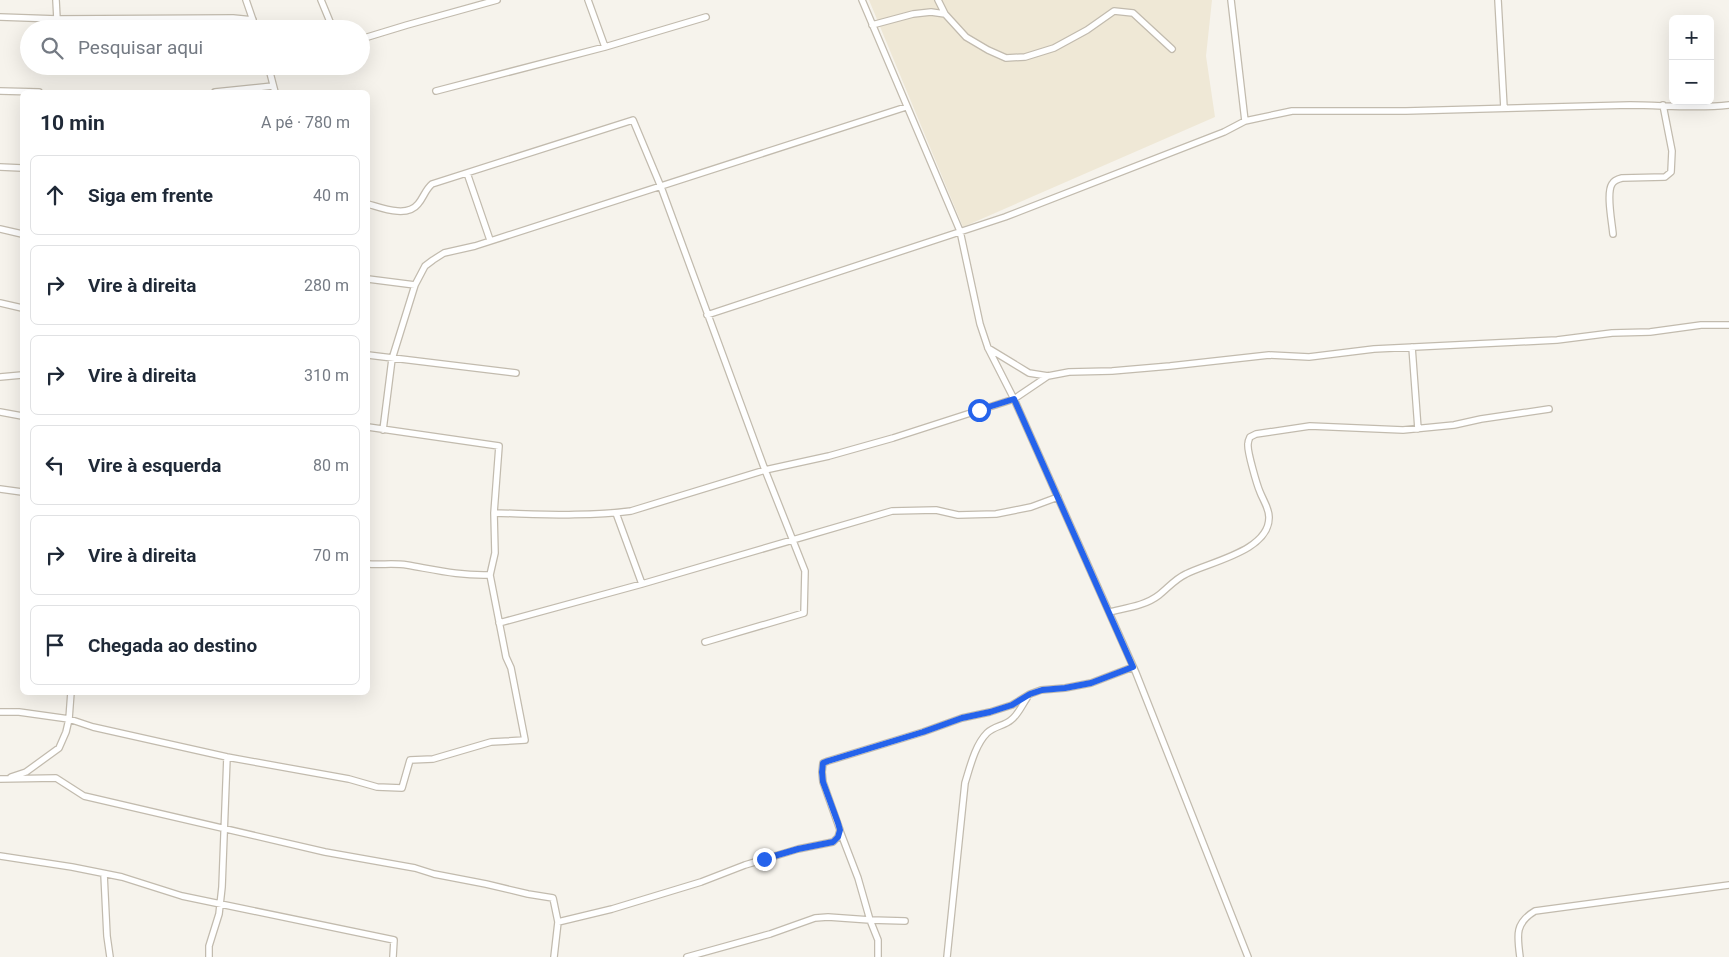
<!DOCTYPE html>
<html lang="pt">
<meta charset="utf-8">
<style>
body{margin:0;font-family:Roboto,sans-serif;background:#f6f6f7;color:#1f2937}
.controls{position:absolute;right:15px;top:15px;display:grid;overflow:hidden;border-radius:8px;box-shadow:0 5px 20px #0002}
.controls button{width:45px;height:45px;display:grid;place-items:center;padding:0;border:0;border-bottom:1px solid #e0e1e3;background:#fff;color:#1f2937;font:25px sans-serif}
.stop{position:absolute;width:15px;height:15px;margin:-11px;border:4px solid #2563eb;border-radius:50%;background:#fff}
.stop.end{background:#2563eb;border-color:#fff;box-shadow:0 1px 5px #0008}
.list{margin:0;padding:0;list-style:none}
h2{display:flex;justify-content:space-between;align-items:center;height:65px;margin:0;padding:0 20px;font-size:21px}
h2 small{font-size:16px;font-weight:400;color:#747a83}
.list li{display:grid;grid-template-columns:32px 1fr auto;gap:15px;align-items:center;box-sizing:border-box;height:80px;margin:0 10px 10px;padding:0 10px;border:1px solid #e0e1e3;border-radius:8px}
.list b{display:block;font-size:19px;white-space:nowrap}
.list em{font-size:16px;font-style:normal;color:#747a83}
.icon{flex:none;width:28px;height:28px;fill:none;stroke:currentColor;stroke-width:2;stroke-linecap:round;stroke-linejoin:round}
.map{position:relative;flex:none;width:1729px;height:957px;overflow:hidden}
.search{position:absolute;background:#fff;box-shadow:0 5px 20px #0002;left:20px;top:20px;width:350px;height:55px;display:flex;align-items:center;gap:12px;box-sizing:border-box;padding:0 18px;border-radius:28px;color:#747a83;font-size:19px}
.panel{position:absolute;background:#fff;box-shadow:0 5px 20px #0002;left:20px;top:90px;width:350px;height:605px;border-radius:8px}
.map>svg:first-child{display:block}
.education{fill:#efe8d6}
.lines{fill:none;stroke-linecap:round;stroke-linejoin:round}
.minor-casing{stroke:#c2bbae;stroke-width:8}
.minor{stroke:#fff;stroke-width:5.5}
.route{stroke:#2563eb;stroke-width:6}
</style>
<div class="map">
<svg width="1729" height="957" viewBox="0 0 1729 957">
<rect width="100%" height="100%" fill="#f6f3ec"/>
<path class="education" d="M869,0H1212L1206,56L1215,117L963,227Z"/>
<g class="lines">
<defs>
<path id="minor" d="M56,0L57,19
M246,0L256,29
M321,0L333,29
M588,0L605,47
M862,0L960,231L980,324L988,348L1014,399L1136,673L1248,957
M938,0L945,14
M1231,0L1245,121
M1498,0L1504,108
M0,17L57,19L233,18L253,20
M872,25L913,14L931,12L945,14L966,37L988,50L1006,58L1025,57L1054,48L1087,30L1114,11L1133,13L1172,49
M361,39L407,25L497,0
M0,91L39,92
M436,91L605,47L706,17
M215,92L273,86
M275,92L269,69L276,66
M0,167L22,168
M467,173L490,240
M368,204C382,208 407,218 418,204C424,197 425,190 432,184L633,120L661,187L765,470L805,571L804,613L705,642
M0,229L22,234
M1613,234C1612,222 1606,193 1612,184C1614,180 1618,179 1622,178L1665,177L1671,172L1672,151L1663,105
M368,279L415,285L425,266L433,260L444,253L475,246L906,107
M0,303L22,308
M707,315L1005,217L1224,132L1245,121L1292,111H1406L1630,105C1663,105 1696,109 1729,105
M1412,347L1418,429
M988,348L1029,373L1048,376L1069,372L1112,371L1170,366L1269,355L1309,357L1374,349L1557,340L1612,333L1650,332L1701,325H1729
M368,355L516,373
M0,377L22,375
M0,412L22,416
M383,430L392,359L415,285
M0,489L22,492
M494,513C539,514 586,517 631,511L765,470L829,456L893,438L1014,399L1048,376
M616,513L642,584
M368,564C381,565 394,563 407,565C436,570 460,576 490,575
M1109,612C1125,608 1145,606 1159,595C1168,588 1175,579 1186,574C1209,562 1270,551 1269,517C1269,508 1263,500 1260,492C1257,485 1247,451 1248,444C1248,442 1249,439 1250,437L1256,434L1310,426L1403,430L1454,425L1481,419L1549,409
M499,623L642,584L892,511L936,510L958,515L996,514L1031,507L1058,497
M0,712H19L69,719L93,727L227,757L349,779L377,787L402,788L410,760L433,759L491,742L525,740L511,668L506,657L490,575L495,553L494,513L499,446L368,427
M11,777L26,772L59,748L66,732L69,719L71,692
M0,779L56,778L84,796L325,852L415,868L434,874L486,884L528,894L553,898L558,922L554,957
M840,831L858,878L870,920L878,940V957
M0,856L72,867L122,877L182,896L394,940L393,957
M104,874L107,936L110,957
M558,922L612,909L701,882L745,865L798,849L833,842L838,837L840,830L823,782L822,772L823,763L828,761L923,732L962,718L990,712L1012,705L1030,694L1041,690L1065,688L1091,683L1133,667
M209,957V946L219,914L222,887L227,757
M687,957L770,934L815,918L828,917L870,920L905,921
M947,957L965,783C970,767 975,745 987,733C994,726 1004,726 1011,720C1018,715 1022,705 1027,698
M1520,957C1517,935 1515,923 1535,911L1729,885"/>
</defs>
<use href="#minor" class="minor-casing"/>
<use href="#minor" class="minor"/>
</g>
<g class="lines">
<path class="route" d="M764,859L798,849L833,842L838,837L840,830L838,823L823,782L822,772L823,763L828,761L923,732L962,718L990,712L1012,705L1030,694L1042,690L1065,688L1091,683L1133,667L1014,399L979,410"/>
</g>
</svg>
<div class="controls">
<button>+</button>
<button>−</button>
</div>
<div class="stop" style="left:979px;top:410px"></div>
<div class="stop end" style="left:764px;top:859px"></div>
<div class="search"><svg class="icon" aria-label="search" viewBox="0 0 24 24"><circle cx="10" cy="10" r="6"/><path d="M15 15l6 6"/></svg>Pesquisar aqui</div>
<section class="panel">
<h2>10 min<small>A pé · 780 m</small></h2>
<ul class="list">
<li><svg class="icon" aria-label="ahead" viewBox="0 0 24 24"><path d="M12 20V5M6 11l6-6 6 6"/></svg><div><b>Siga em frente</b></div><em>40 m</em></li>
<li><svg class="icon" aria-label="right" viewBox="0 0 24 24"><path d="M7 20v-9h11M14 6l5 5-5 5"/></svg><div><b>Vire à direita</b></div><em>280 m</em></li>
<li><svg class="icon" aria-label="right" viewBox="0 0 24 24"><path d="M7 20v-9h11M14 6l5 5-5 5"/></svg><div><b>Vire à direita</b></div><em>310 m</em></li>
<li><svg class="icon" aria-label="left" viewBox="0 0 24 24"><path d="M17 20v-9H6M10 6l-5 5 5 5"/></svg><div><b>Vire à esquerda</b></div><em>80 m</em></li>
<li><svg class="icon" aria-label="right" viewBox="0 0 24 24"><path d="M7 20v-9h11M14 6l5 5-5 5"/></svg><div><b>Vire à direita</b></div><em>70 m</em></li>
<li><svg class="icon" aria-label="arrive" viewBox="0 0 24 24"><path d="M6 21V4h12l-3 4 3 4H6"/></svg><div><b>Chegada ao destino</b></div></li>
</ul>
</section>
</div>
